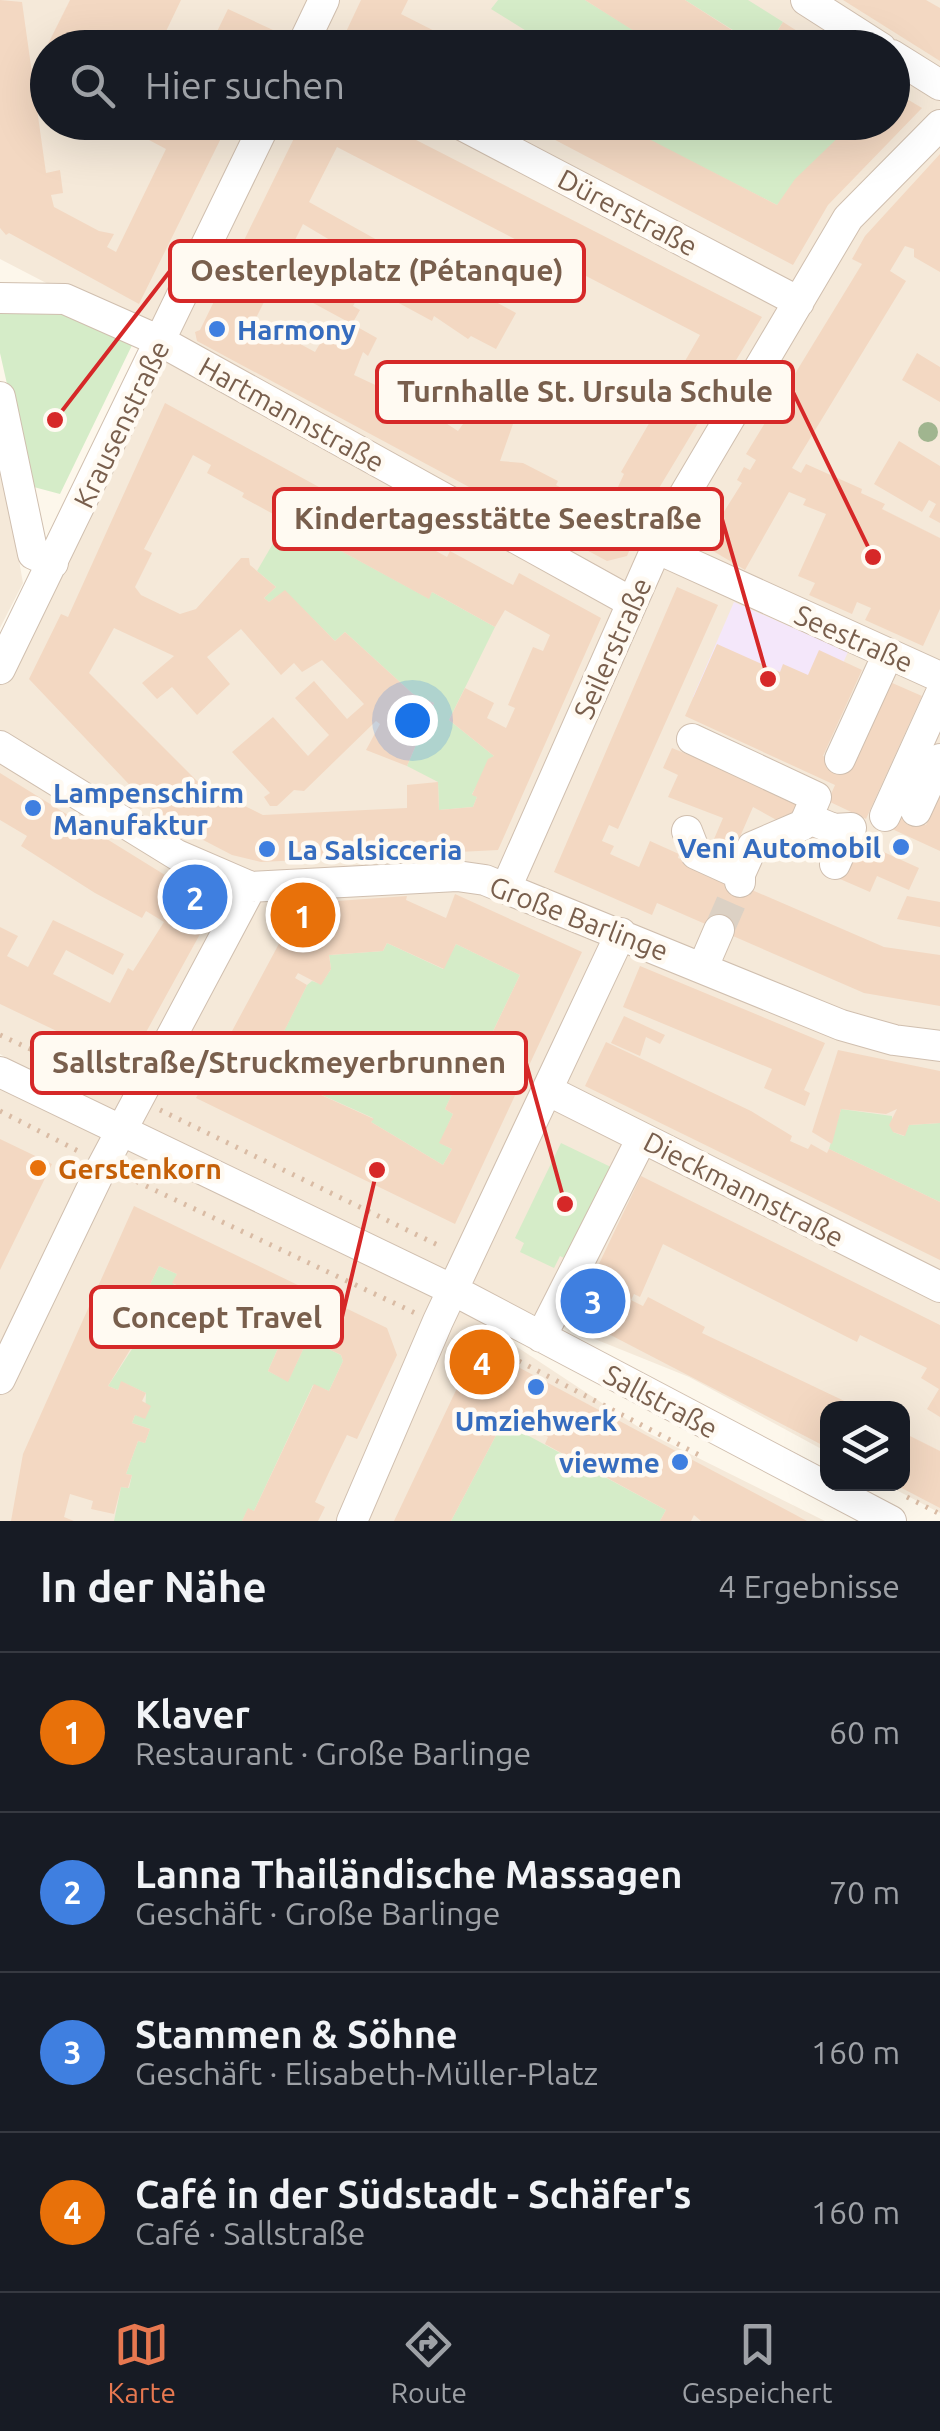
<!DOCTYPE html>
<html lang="de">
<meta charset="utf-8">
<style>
body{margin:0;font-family:Ubuntu,sans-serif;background:#20242c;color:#f1f3f6}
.controls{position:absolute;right:30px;bottom:30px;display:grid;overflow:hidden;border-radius:20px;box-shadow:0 10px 40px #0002}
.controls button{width:90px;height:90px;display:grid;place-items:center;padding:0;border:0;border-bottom:2px solid #363941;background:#171b24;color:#f1f3f6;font:50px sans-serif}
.you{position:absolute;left:412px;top:720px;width:35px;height:35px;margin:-25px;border:8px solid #fff;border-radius:50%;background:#1a73e8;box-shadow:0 0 0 15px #1a73e833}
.badge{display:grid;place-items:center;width:65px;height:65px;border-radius:50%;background:#e77850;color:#fff;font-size:32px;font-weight:700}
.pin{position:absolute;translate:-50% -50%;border:5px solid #fff;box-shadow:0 2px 10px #0006}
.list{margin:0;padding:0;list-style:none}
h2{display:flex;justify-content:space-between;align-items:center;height:130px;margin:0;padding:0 40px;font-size:42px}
h2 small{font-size:32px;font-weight:400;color:#9ea1a6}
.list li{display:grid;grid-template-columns:65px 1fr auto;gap:30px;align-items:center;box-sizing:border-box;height:160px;padding:0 40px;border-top:2px solid #363941}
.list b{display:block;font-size:38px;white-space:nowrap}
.list p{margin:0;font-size:32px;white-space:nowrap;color:#9ea1a6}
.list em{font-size:32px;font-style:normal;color:#9ea1a6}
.icon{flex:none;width:55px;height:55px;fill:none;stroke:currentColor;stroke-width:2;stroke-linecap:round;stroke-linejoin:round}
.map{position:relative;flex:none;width:940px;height:1521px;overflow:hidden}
.search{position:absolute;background:#171b24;box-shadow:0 10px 40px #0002;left:30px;right:30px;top:30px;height:110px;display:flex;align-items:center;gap:25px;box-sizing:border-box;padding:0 35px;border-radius:55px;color:#9ea1a6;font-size:38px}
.sheet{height:770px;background:#171b24}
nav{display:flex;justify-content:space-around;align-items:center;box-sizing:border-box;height:140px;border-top:2px solid #363941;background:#171b24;font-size:28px;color:#9ea1a6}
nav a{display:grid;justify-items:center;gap:5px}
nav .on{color:#e77850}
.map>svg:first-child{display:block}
.residential{fill:#f5e9d9;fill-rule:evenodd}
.education{fill:#f4e7fa}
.green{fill:#d5ecc8}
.building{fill:#f3d8c2;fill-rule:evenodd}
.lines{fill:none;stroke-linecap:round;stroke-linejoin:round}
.minor-tunnel{stroke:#dcd1c4;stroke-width:30;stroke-dasharray:30 15;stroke-linecap:butt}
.minor-casing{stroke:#d0bfaf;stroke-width:32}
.path{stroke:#d9bba4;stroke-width:5;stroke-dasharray:2.5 8;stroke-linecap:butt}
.minor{stroke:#fff;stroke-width:30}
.tree{fill:#a0b58f}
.shop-dot{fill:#3f7fe0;stroke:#fffaf2;stroke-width:4}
.food-dot{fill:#e8710a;stroke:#fffaf2;stroke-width:4}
.labels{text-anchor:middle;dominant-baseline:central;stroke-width:9;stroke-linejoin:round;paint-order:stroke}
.street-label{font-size:28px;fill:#795f4d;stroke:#fffaf2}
.shop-label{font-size:28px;font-weight:bold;fill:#366cbe;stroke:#fffaf2;text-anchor:start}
.food-label{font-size:28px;font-weight:bold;fill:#c56008;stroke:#fffaf2;text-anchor:start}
.leader{fill:none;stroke:#d62828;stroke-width:4}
.callout-dot{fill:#d62828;stroke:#fffaf2;stroke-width:4}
.callout{fill:#fffaf2;stroke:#d62828;stroke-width:4}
.callout-label{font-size:30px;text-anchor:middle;font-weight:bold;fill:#795f4d}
</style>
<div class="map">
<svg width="940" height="1521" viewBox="0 0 940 1521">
<rect width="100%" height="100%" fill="#fdf7eb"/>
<path class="residential" d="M0,0H940V1513L885,1484H902V1408H828L827,1452L689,1377L364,1246L646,1432L825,1521H0V1087L117,1129L0,1054V669L162,343L0,259ZM48,48H892V122H48Z
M0,451L23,583L0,628Z"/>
<path class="education" d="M734,602L848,652L805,747L693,697Z"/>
<path class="green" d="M498,0H585L661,47H552L491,9Z
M685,0H748L783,22L767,47H760Z
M860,122L777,205L616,123Z
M0,306L64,308L135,339L60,494L30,486L0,353Z
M286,521L428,598L432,592L495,627L449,720L494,756L472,794L477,797L473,807L439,810L438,782L407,766L434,703L413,694L345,632L335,641L285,591L269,602L264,598L276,587L257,571Z
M387,943L443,969L456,944L520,975L485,1048L474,1047L445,1109L453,1114L440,1143L452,1149L443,1165L371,1122L373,1118L275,1074L272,1079L255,1071L264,1056L270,1059L307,985L312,981L321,984L331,969L329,955L383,951Z
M841,1109L892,1116L893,1132L904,1136L909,1125L940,1123V1202L829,1149Z
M561,1143L615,1169L570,1261L560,1256L554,1268L520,1252L524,1243L515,1238Z
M159,1266L177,1274L173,1284L229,1310L219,1336L236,1343L242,1318L287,1340L279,1346L268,1371L288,1381L308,1339L341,1355L343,1361L329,1391L313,1385L254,1511L248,1509L242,1521H114L121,1487L129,1488L132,1475L126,1474L138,1441L145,1443L150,1429L132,1423L135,1415L145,1418L146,1393L122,1382L118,1390L108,1386L134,1346L143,1320L135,1316Z
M503,1422L666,1510L660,1521H451Z"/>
<path class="building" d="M0,0L22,2L46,173L60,170L63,193L51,195L54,207L99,231L114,234L107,247L116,252L166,149L134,132L139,122H159L172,130L176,122H229L139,304L9,233L6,235L0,228Z
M70,0H181L158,48H48V64L40,60Z
M361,0H408L401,14L468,48H374L345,34Z
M585,0H685L760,48H661Z
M843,0H926L940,8V61Z
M228,9L273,30L265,48H209Z
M783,22L824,48H767Z
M892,90L922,108L828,205L793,265L521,122H616L777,205L795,179L849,127L856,131L862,122H892Z
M302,122H381L762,317L647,508L627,556L607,561L197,341L195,332L200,330ZM337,147L700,335L621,472L624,474L605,515L565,496L568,491L556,485L558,481L523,463L500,461L513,424L478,403L458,431L427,411L431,402L423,398L418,405L354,375L363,352L368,356L377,338L352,324L346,333L331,325L315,352L267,326L262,334L251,328L303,224L335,243L337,239L349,245L325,289L311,281L302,297L352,324L360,310L353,306L361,292L347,285L357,266L370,273L377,260L384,264L371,288L432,321L434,316L468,339L471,336L496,349L516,313L431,266L422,284L405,275L413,260L309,202Z
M940,154V272L914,257V249L905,246L890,271L906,281L792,468L801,473L806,464L862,489L861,493L885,504L882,509L940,538V609L923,646L865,620L871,608L857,602L852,614L809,595L815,583L798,576L826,514L803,505L806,499L789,492L745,570L703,545L742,483L737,480L744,467L750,470L756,460L746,454L862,264L852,259L865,236Z
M917,353L940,367V402L902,380Z
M165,403L447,557L450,551L513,585L519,573L601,618L498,850L261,862L232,855L161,818L29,679L61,614L68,617ZM193,455L211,465L207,473L244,493L242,497L429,599L432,592L495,627L505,610L550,635L543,651L533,647L508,705L515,708L506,728L487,718L494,703L465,688L449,720L494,756L488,759L472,795L477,797L473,807L439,810L438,782L407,785V808L263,815L200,784L89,673L114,628L174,656L142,683L157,699L172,687L197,715L230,684L207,657L241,629L281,675L294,663L302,672L322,660L364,704L347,719L314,681L295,698L329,735L308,756L273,717L232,752L270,793L264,797L270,806H277L294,790L304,791L376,721L380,724L366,750L407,766L434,703L413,694L345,632L335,641L285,590L269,602L264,598L276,587L250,565L249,558H241L196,609L180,614L141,595L135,587L152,553L144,549Z
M899,441L940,466V523L929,517L936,504L929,500L922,512L874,484Z
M677,587L718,605L618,829L609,825L602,841L614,846L610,854L639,867L650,841L679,854L678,858L884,947L940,955V1006L864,993L657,903L652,915L554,872Z
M717,644L780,672L783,664L808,675L819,650L862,670L823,756L843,765L883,679L922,696L866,819L828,801L835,785L685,716Z
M672,748L802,801L791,828L753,807L729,862L708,853L723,818L668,797L678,775L663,768Z
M0,773L165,875L205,891L211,914L128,1065L0,1004V927L18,936L7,956L28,967L53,920L124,954L113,975L66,950L53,974L110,1003L128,968L133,971L164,922L146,911L142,918L95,893L21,846L27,836L0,820Z
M940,794V851L892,829L900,813L926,825Z
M857,840L919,868L909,890L877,876L870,892L840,879Z
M455,894L582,952L455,1224L196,1098L281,940L277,938L295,904L407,896L406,900L446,918ZM387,943L444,969L456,944L520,975L485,1048L474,1046L445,1109L453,1114L439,1143L452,1149L443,1165L371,1122L374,1119L275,1074L272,1079L255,1071L264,1056L270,1060L307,985L295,978L298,973L321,985L331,969L329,955L383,951Z
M907,896L940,902V927L897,919Z
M640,966L825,1043L804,1090L810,1093L805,1106L764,1088L772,1069L623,1007Z
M624,1016L665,1035L660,1044L646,1037L640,1056L611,1043Z
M606,1042L751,1111L792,1136L790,1141L808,1149L811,1144L827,1153L829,1149L940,1202V1260L585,1086Z
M838,1050L940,1071V1123L909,1125L905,1136L893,1132L889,1125L897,1109L886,1114L841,1109L832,1144L812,1132Z
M0,1139L52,1164L0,1270Z
M641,1176L940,1325V1417L927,1409L939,1389L921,1378L927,1368L860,1335L857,1342L663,1244L640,1297L634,1294L631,1300L643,1306L648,1297L705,1327L702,1333L859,1408H828V1448L574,1316Z
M134,1206L387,1328L397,1355L357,1439L347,1435L330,1470L315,1502L325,1507L318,1521H242L248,1508L254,1511L314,1384L329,1391L343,1361L341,1355L308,1339L288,1382L268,1371L279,1346L287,1340L242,1318L236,1343L218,1335L229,1310L172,1283L177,1274L159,1266L135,1316L144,1320L139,1335L108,1386L118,1390L121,1381L146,1393L142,1401L151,1406L145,1419L135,1415L132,1423L150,1429L145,1443L138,1441L126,1474L132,1475L128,1488L121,1487L114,1514L91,1509L93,1501L70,1494L64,1517L74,1521H11L23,1454Z
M477,1346L520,1368L807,1521H701L694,1515L691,1521H660L666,1510L545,1444L548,1437L525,1425L521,1432L503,1422L451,1521H394Z
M902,1432L940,1451V1508L894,1484H902Z"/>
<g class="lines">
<path class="minor-tunnel" d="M719,930L740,882"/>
<defs>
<path id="minor" d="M806,0L881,48
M301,48L324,0
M892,55L940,85
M456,122L799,302
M0,298L65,299L162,342L631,602
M0,397L33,554L53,563
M658,549L940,677
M0,669L266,122
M692,739L816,797L807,818L834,829L851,828L835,864
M0,746L177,855L251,887L457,876L485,880L841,1025L894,1040L940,1046
M840,759L888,654
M916,811L940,759
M885,816L940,695
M687,831L696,854L740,874V882
M740,874L752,847L803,825L807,818
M506,888L667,524L848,218L940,125
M703,967L719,930
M0,1072L453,1290L891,1521
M549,1091L940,1287
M541,1337L642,1138
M0,1379L103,1165L251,887
M352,1521L438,1321L621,933"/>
</defs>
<use href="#minor" class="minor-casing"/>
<path class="path" d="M0,1035L114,1088
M160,1110L442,1247
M0,1111L82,1153
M127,1177L415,1313
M463,1332L701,1456
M907,1497L940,1514"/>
<use href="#minor" class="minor"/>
</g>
<circle class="tree" cx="928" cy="432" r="10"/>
<g class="shop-dot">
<circle cx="217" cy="329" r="10"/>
<circle cx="33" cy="808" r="10"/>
<circle cx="901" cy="847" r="10"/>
<circle cx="267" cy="849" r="10"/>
<circle cx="536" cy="1387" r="10"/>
<circle cx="680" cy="1462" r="10"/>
</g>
<circle class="food-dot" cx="38" cy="1168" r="10"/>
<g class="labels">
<g class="street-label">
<text transform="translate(628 212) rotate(28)">Dürerstraße</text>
<text transform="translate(292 414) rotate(29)">Hartmannstraße</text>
<text transform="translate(121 424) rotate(-64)">Krausenstraße</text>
<text transform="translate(854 638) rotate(24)">Seestraße</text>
<text transform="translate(612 648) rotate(-66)">Seilerstraße</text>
<text transform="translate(579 918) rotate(21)">Große Barlinge</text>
<text transform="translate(744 1189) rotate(27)">Dieckmannstraße</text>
<text transform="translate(661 1401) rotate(28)">Sallstraße</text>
</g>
<g class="shop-label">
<text x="237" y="329">Harmony</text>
<text x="53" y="792">Lampenschirm<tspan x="53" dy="32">Manufaktur</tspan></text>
<text x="881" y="847" text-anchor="end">Veni Automobil</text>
<text x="287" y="849">La Salsicceria</text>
<text x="536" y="1420" text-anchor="middle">Umziehwerk</text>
<text x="660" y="1462" text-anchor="end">viewme</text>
</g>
<g class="food-label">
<text x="58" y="1168">Gerstenkorn</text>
</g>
</g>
<path class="leader" d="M55 420L170 271M873 557L793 392M768 679L722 519M565 1204L526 1063M377 1170L342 1317"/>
<g class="callout-dot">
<circle cx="55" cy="420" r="10"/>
<circle cx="873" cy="557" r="10"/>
<circle cx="768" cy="679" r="10"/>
<circle cx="565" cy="1204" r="10"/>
<circle cx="377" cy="1170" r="10"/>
</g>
<g class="callout">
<rect x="170" y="241" width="414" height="60" rx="10"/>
<rect x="377" y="362" width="416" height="60" rx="10"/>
<rect x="274" y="489" width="448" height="60" rx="10"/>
<rect x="32" y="1033" width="494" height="60" rx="10"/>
<rect x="91" y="1287" width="251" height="60" rx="10"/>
</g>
<g class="callout-label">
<text x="377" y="281">Oesterleyplatz (Pétanque)</text>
<text x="585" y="402">Turnhalle St. Ursula Schule</text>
<text x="498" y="529">Kindertagesstätte Seestraße</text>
<text x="279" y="1073">Sallstraße/Struckmeyerbrunnen</text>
<text x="217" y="1328">Concept Travel</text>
</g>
</svg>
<div class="controls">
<button><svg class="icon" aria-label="layers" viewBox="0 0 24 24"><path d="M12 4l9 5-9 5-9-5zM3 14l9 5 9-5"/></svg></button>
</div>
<div class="you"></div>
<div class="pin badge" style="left:303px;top:915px;background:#e8710a">1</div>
<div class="pin badge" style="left:195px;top:897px;background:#3f7fe0">2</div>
<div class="pin badge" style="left:593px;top:1301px;background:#3f7fe0">3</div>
<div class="pin badge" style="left:482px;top:1362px;background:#e8710a">4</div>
<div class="search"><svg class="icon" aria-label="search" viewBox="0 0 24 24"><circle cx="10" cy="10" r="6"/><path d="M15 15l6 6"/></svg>Hier suchen</div>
</div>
<section class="sheet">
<h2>In der Nähe<small>4 Ergebnisse</small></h2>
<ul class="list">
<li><span class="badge" style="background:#e8710a">1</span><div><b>Klaver</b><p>Restaurant · Große Barlinge</p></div><em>60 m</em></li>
<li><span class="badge" style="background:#3f7fe0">2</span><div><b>Lanna Thailändische Massagen</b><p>Geschäft · Große Barlinge</p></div><em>70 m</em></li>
<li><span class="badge" style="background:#3f7fe0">3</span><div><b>Stammen &amp; Söhne</b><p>Geschäft · Elisabeth-Müller-Platz</p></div><em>160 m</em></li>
<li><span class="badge" style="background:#e8710a">4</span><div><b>Café in der Südstadt - Schäfer's</b><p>Café · Sallstraße</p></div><em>160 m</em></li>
</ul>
</section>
<nav>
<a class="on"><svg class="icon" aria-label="map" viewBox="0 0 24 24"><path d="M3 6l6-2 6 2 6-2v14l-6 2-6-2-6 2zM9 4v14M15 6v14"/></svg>Karte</a>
<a><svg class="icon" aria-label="directions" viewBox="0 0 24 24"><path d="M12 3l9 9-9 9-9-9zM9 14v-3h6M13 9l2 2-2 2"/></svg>Route</a>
<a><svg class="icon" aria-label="saved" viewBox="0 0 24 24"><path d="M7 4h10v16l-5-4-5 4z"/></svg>Gespeichert</a>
</nav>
